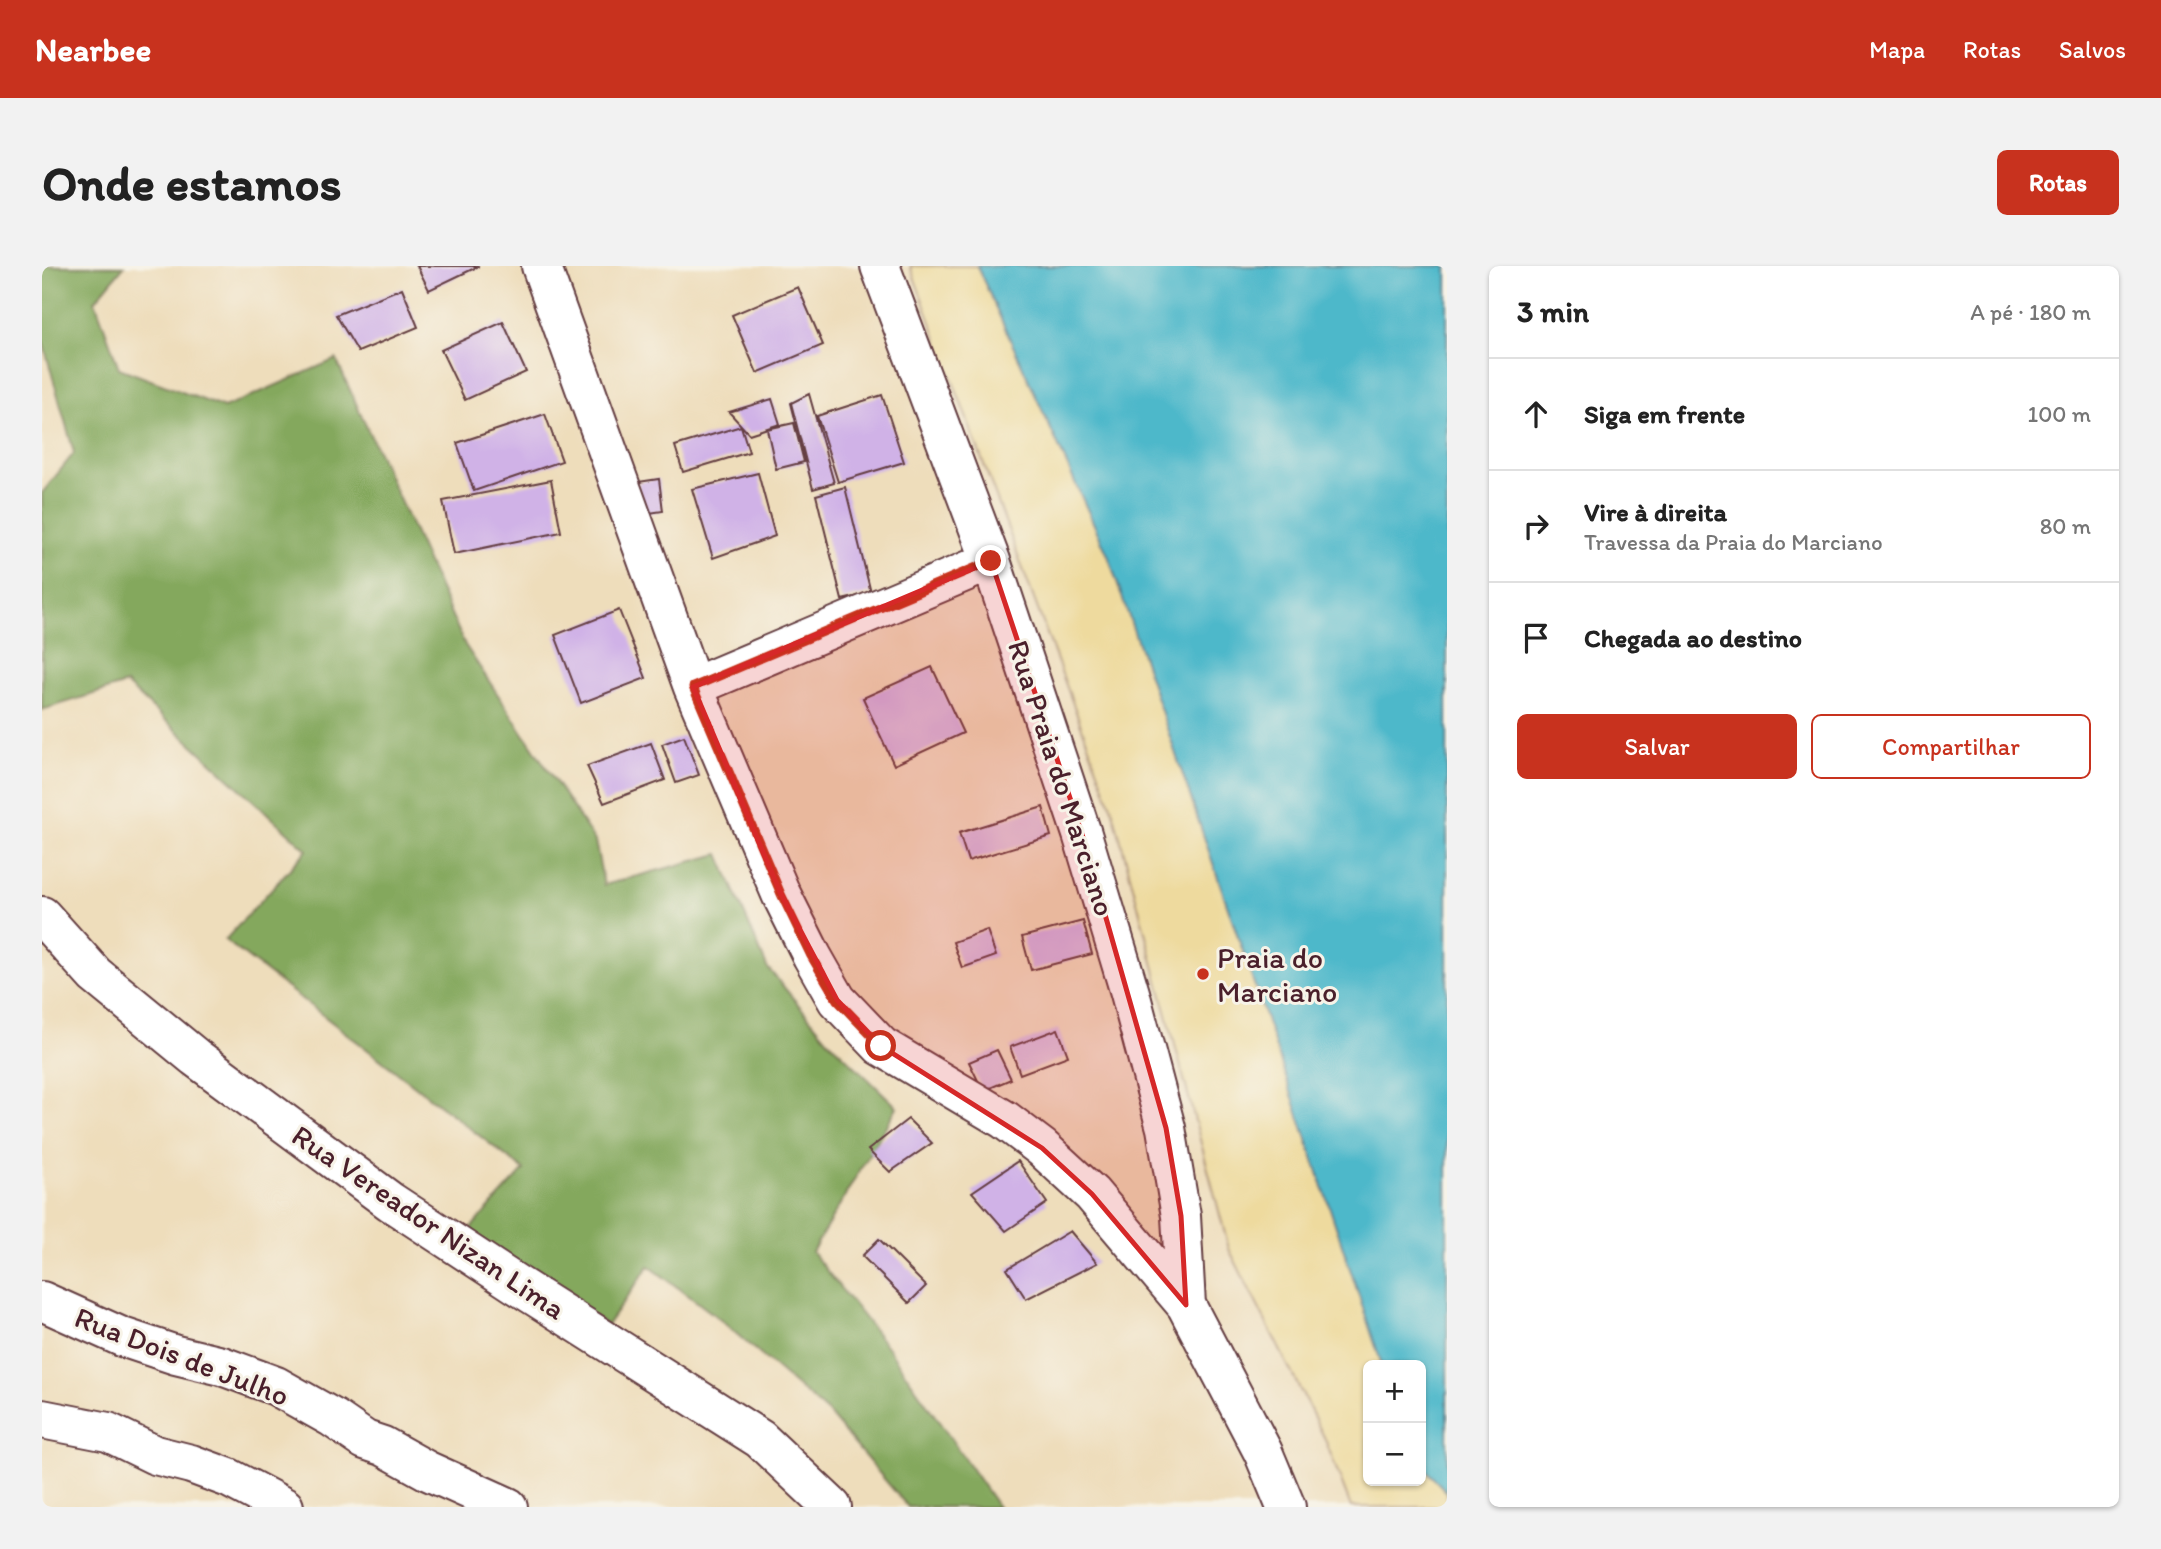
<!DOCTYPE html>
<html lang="pt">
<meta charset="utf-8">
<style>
body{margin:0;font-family:Itim,sans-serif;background:#f2f2f2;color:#222}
.controls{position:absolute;right:21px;bottom:21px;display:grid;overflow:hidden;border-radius:10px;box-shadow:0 2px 5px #0004}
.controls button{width:63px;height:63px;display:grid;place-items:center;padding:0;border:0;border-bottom:2px solid #e0e0e0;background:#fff;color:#222;font:35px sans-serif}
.stop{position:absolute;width:21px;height:21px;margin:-16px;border:5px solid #c8321e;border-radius:50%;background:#fff}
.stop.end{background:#c8321e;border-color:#fff;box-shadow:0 2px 7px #0008}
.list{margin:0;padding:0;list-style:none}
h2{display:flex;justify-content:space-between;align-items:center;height:91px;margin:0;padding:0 28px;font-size:30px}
h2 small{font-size:23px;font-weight:400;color:#767676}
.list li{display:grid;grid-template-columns:46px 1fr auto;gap:21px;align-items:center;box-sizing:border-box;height:112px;padding:0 28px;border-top:2px solid #e0e0e0}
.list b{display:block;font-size:26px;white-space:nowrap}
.list p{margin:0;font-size:23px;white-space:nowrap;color:#767676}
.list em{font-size:23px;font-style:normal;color:#767676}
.actions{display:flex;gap:14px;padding:21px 28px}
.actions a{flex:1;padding:16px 0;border:2px solid #c8321e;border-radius:10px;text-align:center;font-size:24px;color:#c8321e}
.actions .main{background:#c8321e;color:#fff}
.icon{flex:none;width:38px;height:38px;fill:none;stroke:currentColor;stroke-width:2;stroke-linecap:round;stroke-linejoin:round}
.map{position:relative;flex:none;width:1405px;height:1241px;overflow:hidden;border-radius:10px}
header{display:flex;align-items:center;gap:42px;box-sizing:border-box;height:98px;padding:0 35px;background:#c8321e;color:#fff}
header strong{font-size:33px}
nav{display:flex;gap:38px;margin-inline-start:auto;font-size:24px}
.intro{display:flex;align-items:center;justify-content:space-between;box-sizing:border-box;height:168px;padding:0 42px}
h1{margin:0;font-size:49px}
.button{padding:18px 32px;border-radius:10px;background:#c8321e;color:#fff;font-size:24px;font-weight:700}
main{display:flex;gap:42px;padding:0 42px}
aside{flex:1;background:#fff;border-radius:10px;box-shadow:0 2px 5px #0004}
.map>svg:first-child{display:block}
.forest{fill:#84a85d;stroke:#676444;stroke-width:2}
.sand{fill:#eeda9e;stroke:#9c7c64;stroke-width:2}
.water{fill:#4eb8ca;stroke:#4c6c7a;stroke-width:2}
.building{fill:#d0b2e7}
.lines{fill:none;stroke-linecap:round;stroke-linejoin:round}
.minor-casing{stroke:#633c41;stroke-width:42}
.minor{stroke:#fff;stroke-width:38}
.route{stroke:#c8321e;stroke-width:9}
.marked{fill:#d62828;fill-opacity:0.2;stroke:#d62828;stroke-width:5;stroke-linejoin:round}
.poi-dot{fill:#c8321e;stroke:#f7f3e8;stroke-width:2.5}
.labels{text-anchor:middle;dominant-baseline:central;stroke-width:6;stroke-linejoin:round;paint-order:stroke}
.street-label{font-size:30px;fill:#4a1f2b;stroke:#f7f3e8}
.poi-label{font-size:30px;fill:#4a1f2b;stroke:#f7f3e8;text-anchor:start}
</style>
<header>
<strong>Nearbee</strong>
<nav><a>Mapa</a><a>Rotas</a><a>Salvos</a></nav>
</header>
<div class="intro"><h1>Onde estamos</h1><a class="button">Rotas</a></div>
<main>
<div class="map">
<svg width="1405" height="1241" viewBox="0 0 1405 1241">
<rect width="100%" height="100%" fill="#f7f3e8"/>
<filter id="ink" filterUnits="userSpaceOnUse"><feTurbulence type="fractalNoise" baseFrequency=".0143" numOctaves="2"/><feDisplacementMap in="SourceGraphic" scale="14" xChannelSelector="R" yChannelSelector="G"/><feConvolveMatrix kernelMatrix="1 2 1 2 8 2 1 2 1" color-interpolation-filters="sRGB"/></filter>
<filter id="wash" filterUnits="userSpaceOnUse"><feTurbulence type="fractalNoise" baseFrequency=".00686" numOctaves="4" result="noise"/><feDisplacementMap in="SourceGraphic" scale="28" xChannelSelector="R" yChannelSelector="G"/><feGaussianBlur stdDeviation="1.57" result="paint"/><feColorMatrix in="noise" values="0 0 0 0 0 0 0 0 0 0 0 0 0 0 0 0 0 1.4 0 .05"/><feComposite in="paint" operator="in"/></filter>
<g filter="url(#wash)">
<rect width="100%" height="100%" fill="#edb"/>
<path class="forest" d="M0,0H82L53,35L77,102L182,142L294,93L423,379L553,575L562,619L677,588L725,701L786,774L855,841L770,986L846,1082L956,1241H866L786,1147L675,1051L607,1000L565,1059L426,965L482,904L183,674L265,584L84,418L0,444V227L32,187L0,73Z"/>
<path class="sand" d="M868,0H935L1066,289L1264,870L1340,1098L1326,1099V1215H1379V1199L1405,1226V1241H1309L1282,1171L1187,983L1071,545Z"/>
<path class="water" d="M935,0H1405V1226L1379,1199V1099H1340L1264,870L1066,289Z"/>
<g id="blocks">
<path class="building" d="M375,0H437L387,24Z
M756,21L781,79L715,107L690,49Z
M360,22L376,61L316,86L294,49Z
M461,56L484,106L423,134L399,84Z
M767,128L792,217L771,223L749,137Z
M840,129L862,196L796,216L775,150Z
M730,133L738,158L707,168L687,146Z
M503,148L520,195L432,225L415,177Z
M752,157L762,196L734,203L725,163Z
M699,160L707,186L641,206L633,180Z
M716,207L733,270L671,292L650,223Z
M617,213L621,245L600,248L596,216Z
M509,214L519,266L412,288L401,235Z
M803,221L829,327L800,334L774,229Z
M577,344L604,412L539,437L513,369Z
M890,401L921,467L852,499L821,432Z
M642,470L657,509L634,517L620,478Z
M609,477L623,514L562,537L545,500Z
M1001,541L1009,570L926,595L917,567Z
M1041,655L1050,688L989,704L980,671Z
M945,664L954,690L920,702L911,676Z
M1016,763L1026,790L978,808L968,781Z
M955,784L969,813L941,825L927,796Z
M866,853L890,877L848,906L826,884Z
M976,895L1005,937L964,965L930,926Z
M1028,965L1055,997L984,1033L965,1003Z
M837,973L884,1020L867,1037L820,990Z"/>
</g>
</g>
<g filter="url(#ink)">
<use href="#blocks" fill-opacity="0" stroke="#633c41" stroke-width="2"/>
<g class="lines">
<defs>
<path id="minor" d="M499,0L651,421L739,628L770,690L795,734L839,780L963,854L1000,882L1050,928L1144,1039L1221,1186L1244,1241
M838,0L949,295L1040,568L1088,727L1124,862L1139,950L1144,1039
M651,421L949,295
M0,650L53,709L153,791L349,936L474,1018L718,1173L790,1241
M0,1035L80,1071L134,1089L180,1100L234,1120L291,1152L323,1174L341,1180L386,1205L466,1241
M0,1153L66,1166L113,1189L149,1198L187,1212L242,1241"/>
</defs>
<use href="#minor" class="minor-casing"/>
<use href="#minor" class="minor"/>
</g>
</g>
<g class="lines" filter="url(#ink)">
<path class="route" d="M839,780L795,734L769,690L739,628L651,421L949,295"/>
</g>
<path class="marked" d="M949,295L1040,568L1124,862L1139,950L1144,1039L1050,928L1000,882L839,780L795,734L739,628L651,421Z"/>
<circle class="poi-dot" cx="1161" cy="708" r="7"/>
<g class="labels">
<g class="street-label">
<text transform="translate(1020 512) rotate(72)">Rua Praia do Marciano</text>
<text transform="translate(387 956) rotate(34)">Rua Vereador Nizan Lima</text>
<text transform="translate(140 1090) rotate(21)">Rua Dois de Julho</text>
</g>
<g class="poi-label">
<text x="1175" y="691">Praia do<tspan x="1175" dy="34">Marciano</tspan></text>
</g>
</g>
</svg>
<div class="controls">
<button>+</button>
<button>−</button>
</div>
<div class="stop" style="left:839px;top:780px"></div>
<div class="stop end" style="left:949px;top:295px"></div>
</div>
<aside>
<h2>3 min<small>A pé · 180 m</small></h2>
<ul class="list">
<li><svg class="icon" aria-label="ahead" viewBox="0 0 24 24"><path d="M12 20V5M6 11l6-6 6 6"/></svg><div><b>Siga em frente</b></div><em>100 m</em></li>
<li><svg class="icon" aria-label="right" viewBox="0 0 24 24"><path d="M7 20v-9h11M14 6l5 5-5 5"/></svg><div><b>Vire à direita</b><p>Travessa da Praia do Marciano</p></div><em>80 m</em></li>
<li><svg class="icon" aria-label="arrive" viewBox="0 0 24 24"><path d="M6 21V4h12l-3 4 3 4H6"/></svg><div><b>Chegada ao destino</b></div></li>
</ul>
<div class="actions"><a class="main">Salvar</a><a>Compartilhar</a></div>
</aside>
</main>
